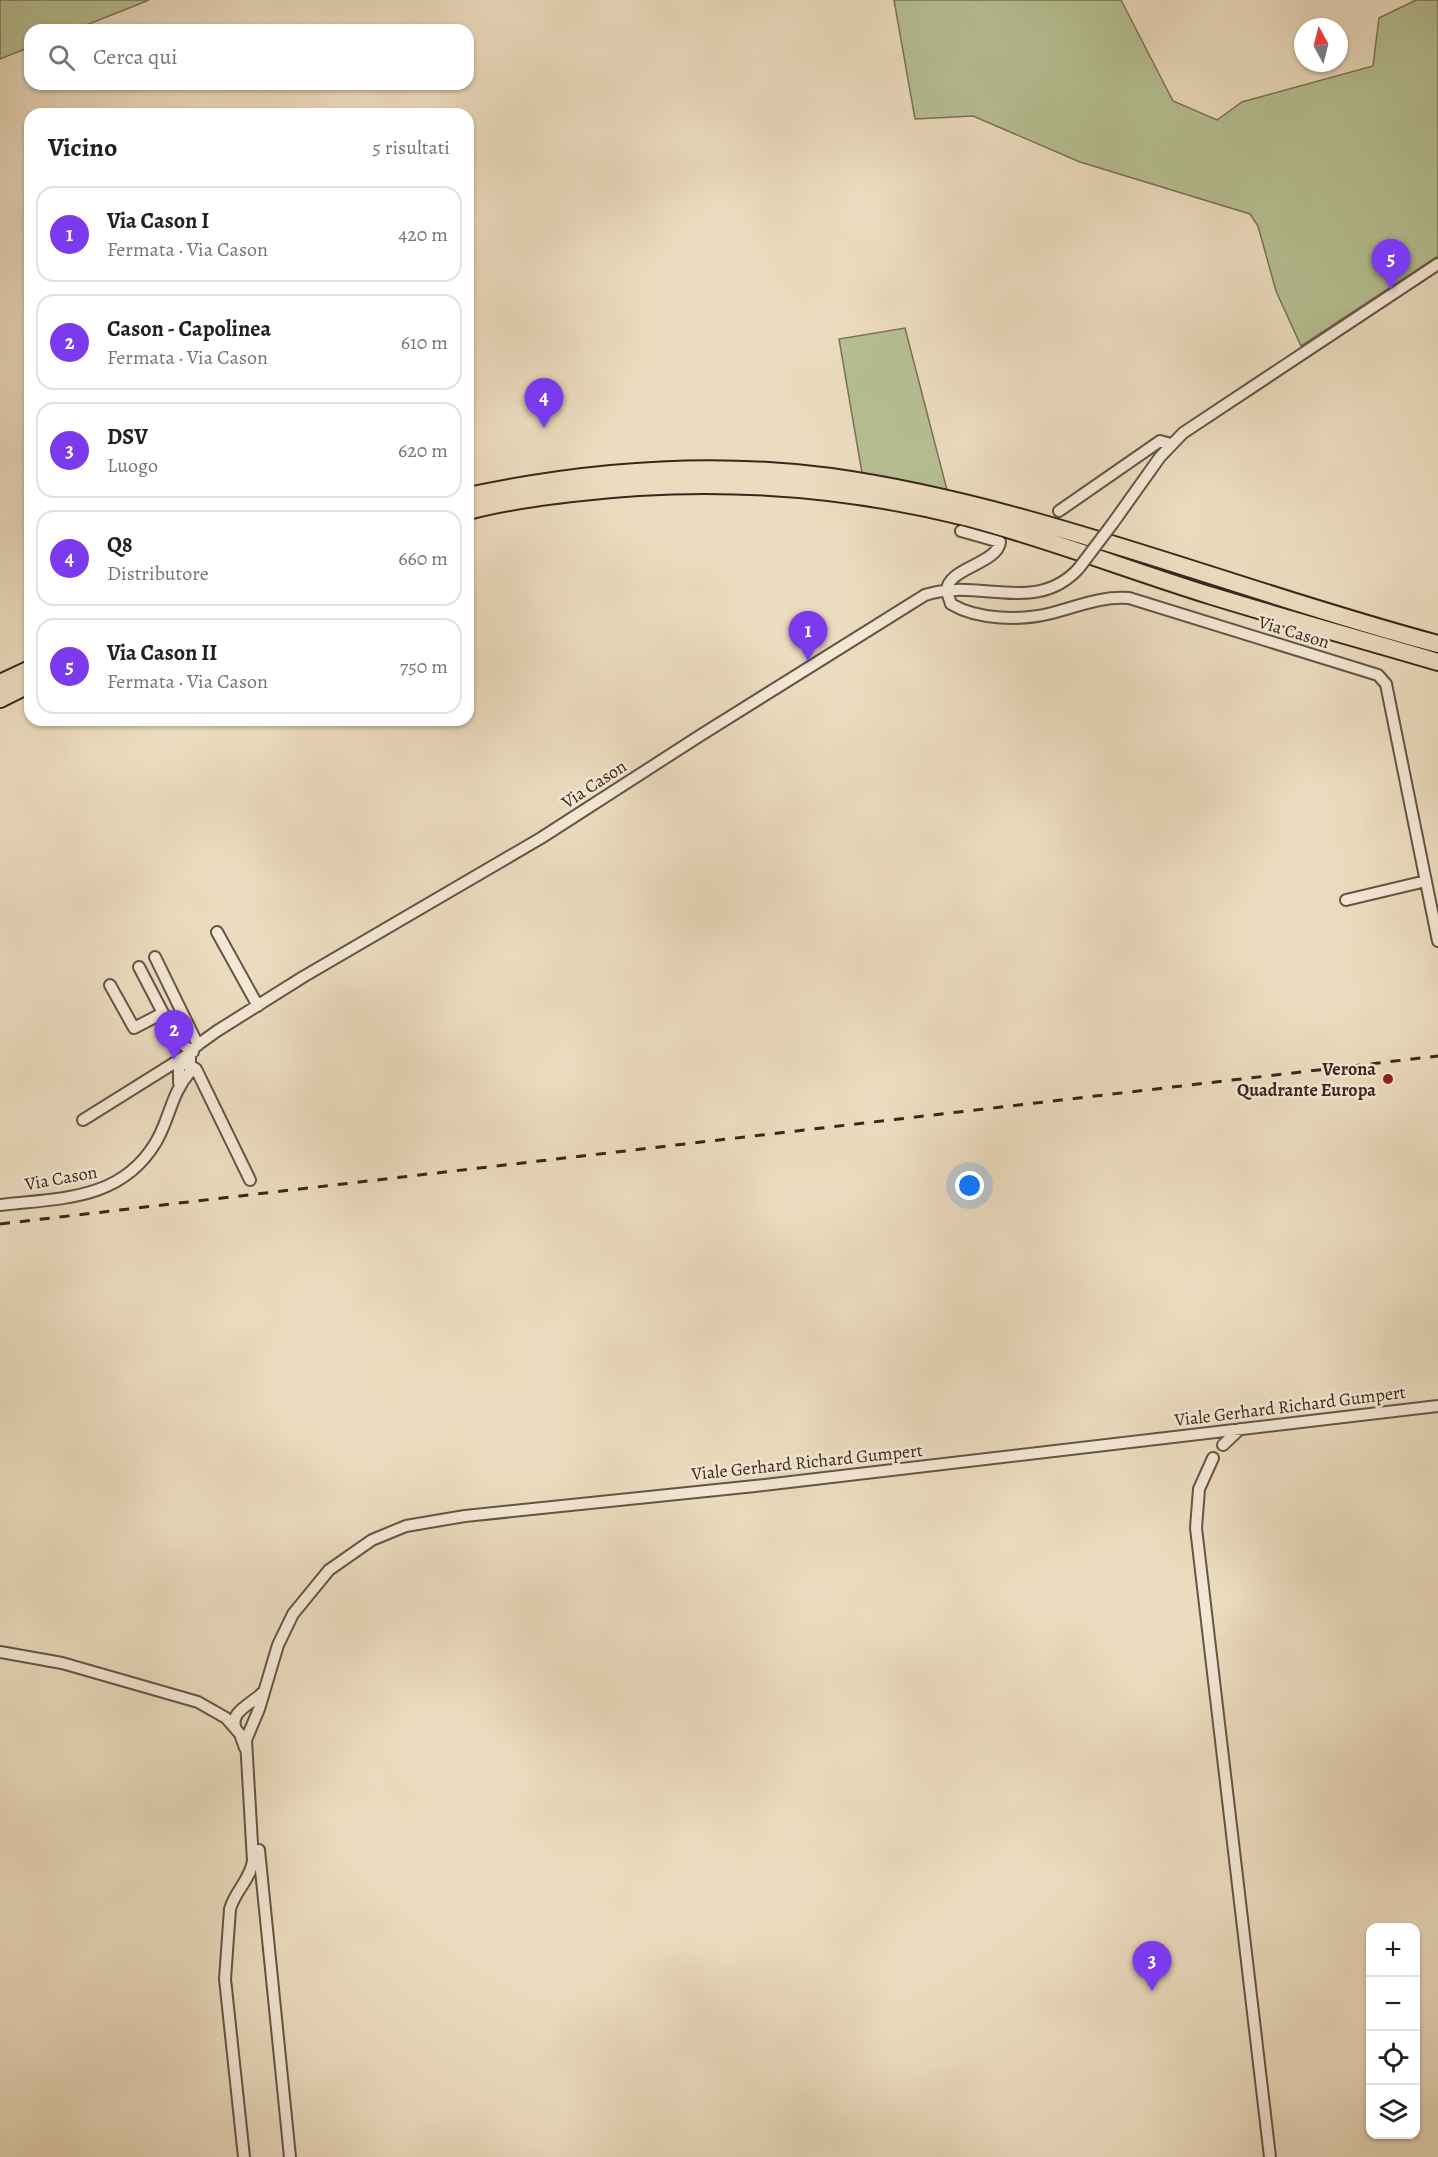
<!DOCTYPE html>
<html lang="it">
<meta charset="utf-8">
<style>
body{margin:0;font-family:Alegreya,serif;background:#f6f6f6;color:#202124}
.controls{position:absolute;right:18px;bottom:18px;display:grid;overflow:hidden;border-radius:12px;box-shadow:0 2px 4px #0004}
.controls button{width:54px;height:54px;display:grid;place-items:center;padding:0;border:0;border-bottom:2px solid #e0e0e0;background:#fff;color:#202124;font:30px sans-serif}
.compass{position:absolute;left:1294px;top:18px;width:54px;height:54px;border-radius:50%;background:#fff;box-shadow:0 2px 4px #0004;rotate:353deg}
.you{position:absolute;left:970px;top:1186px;width:21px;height:21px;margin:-15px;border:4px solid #fff;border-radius:50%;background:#1a73e8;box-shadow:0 0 0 9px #1a73e833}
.badge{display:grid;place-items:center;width:39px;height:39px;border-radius:50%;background:#7c3aed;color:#fff;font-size:20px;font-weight:700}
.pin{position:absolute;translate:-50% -50px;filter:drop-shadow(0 2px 3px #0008)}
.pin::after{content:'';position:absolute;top:32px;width:21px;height:18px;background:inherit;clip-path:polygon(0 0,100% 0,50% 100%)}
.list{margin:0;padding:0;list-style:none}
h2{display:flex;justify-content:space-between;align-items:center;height:78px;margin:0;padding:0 24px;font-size:26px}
h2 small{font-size:20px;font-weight:400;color:#757577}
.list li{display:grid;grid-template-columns:39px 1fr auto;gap:18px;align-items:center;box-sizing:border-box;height:96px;margin:0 12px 12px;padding:0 12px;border:2px solid #e0e0e0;border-radius:18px}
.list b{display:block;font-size:22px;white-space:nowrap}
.list p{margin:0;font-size:20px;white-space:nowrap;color:#757577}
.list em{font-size:20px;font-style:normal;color:#757577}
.icon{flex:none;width:33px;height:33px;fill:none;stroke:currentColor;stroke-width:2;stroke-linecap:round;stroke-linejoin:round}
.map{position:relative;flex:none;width:1438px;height:2157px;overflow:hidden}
.search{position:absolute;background:#fff;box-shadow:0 2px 4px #0004;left:24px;top:24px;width:450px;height:66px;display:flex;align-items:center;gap:15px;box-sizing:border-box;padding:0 21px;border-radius:18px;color:#757577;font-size:22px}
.panel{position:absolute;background:#fff;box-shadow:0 2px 4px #0004;left:24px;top:108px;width:450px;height:618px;border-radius:18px}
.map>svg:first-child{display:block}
.green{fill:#b6c093;stroke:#787358;stroke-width:1.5}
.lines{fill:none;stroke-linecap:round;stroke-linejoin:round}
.minor-casing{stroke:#665445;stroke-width:14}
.highway-casing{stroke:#39261c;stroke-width:20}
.minor{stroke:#f3e8d5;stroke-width:10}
.highway{stroke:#ecdcbf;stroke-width:16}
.rail{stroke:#39261c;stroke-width:3;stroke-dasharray:10 10;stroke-linecap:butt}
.minor-bridge-casing{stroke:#665445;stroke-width:14;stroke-linecap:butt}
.minor-bridge{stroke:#f3e8d5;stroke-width:10}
.poi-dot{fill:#8f2418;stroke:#f3e8d5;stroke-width:2}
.labels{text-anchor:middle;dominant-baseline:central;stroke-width:5;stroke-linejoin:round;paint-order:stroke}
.street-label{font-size:18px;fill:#39261c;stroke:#f3e8d5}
.poi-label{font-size:18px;font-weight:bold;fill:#39261c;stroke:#f3e8d5;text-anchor:end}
</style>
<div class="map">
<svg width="1438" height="2157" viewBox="0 0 1438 2157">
<rect width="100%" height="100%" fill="#ecdcbf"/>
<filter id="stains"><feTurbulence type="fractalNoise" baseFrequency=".00333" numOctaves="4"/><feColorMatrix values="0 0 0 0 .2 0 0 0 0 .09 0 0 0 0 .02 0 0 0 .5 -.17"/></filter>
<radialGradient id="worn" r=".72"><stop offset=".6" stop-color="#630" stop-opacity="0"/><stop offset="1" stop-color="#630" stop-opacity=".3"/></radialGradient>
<path class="green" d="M0,0H149L74,30H30V47L0,59Z
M894,0H1121L1173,101L1217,120L1242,102L1373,66L1379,18L1416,0H1438V256L1301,346L1276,291L1258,226L1250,214L1080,162L973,116L915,119Z
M905,328L947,490L862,473L839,339Z"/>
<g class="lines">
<defs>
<path id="minor" d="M1059,511L1160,441L1171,444
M1113,523L1160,457L1183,433L1438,264
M961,531L1000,542C997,564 948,568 947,590C947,594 950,600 951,604C978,620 1021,621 1052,613C1079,606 1101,596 1129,598L1378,675L1386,684L1438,941
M1346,900L1426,881
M217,932L258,1006
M155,957L198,1045
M139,967L163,1013
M110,985L134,1028L163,1013L182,1044L193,1052
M191,1066L196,1069L250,1180
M179,1083V1069L182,1064L196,1046L217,1031L303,977L541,838L701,735L925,595C978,577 1036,616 1079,568
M83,1120L187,1055
M0,1205C60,1198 121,1201 156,1142C170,1118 171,1094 190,1072V1056
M1223,1445L1240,1429
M1213,1458L1199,1489L1196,1528L1270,2157
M0,1652L62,1663L198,1702L226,1718L240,1734L245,1748
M236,1729C228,1712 252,1704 262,1693
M259,1850L290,2157
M244,2157L225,1979L230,1909C235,1891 250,1880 253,1861L246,1740L259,1709L278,1645L293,1614L329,1570L372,1540L406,1526L465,1516L755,1486L1438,1406"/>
<path id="highway" d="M468,496C586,471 710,461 831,477C1036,506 1237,591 1438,644
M468,511C502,502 537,497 572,493C705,477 839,485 969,518C1052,540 1131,571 1212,596C1287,619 1363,640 1438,662
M0,683L30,669
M0,699L30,684"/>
</defs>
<use href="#minor" class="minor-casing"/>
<use href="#highway" class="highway-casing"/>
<use href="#minor" class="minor"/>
<use href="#highway" class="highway"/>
<path class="rail" d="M0,1224L1438,1056"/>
<defs>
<path id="minor-bridge" d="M1079,568L1113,523"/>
</defs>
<use href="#minor-bridge" class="minor-bridge-casing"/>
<use href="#minor-bridge" class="minor-bridge"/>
</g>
<circle class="poi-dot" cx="1388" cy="1079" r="6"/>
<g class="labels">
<g class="street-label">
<text transform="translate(1294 632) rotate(17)">Via Cason</text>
<text transform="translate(594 784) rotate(-33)">Via Cason</text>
<text transform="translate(61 1178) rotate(-10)">Via Cason</text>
<text transform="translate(1290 1406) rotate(-7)">Viale Gerhard Richard Gumpert</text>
<text transform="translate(807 1462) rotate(-6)">Viale Gerhard Richard Gumpert</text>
</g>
<g class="poi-label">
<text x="1376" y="1069">Verona<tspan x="1376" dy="21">Quadrante Europa</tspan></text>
</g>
</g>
<rect width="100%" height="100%" filter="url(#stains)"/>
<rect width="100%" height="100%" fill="url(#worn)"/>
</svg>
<div class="controls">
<button>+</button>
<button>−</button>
<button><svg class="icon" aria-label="locate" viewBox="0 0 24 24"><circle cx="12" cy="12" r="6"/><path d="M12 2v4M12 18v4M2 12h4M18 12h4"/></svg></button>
<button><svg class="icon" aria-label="layers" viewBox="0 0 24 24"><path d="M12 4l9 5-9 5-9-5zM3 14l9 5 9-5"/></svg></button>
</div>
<svg class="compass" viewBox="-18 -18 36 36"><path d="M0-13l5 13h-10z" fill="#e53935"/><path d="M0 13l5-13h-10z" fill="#757577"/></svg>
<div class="you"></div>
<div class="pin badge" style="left:808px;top:661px">1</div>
<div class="pin badge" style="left:174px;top:1060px">2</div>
<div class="pin badge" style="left:1152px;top:1991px">3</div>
<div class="pin badge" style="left:544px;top:428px">4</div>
<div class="pin badge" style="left:1391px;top:289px">5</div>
<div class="search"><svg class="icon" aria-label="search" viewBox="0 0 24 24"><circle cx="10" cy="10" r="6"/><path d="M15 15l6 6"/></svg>Cerca qui</div>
<section class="panel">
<h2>Vicino<small>5 risultati</small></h2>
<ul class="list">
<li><span class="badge">1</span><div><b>Via Cason I</b><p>Fermata · Via Cason</p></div><em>420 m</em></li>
<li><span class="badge">2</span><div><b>Cason - Capolinea</b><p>Fermata · Via Cason</p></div><em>610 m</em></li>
<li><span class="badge">3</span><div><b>DSV</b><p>Luogo</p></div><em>620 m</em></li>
<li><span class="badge">4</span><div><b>Q8</b><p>Distributore</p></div><em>660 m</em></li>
<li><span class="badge">5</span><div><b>Via Cason II</b><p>Fermata · Via Cason</p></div><em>750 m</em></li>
</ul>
</section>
</div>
